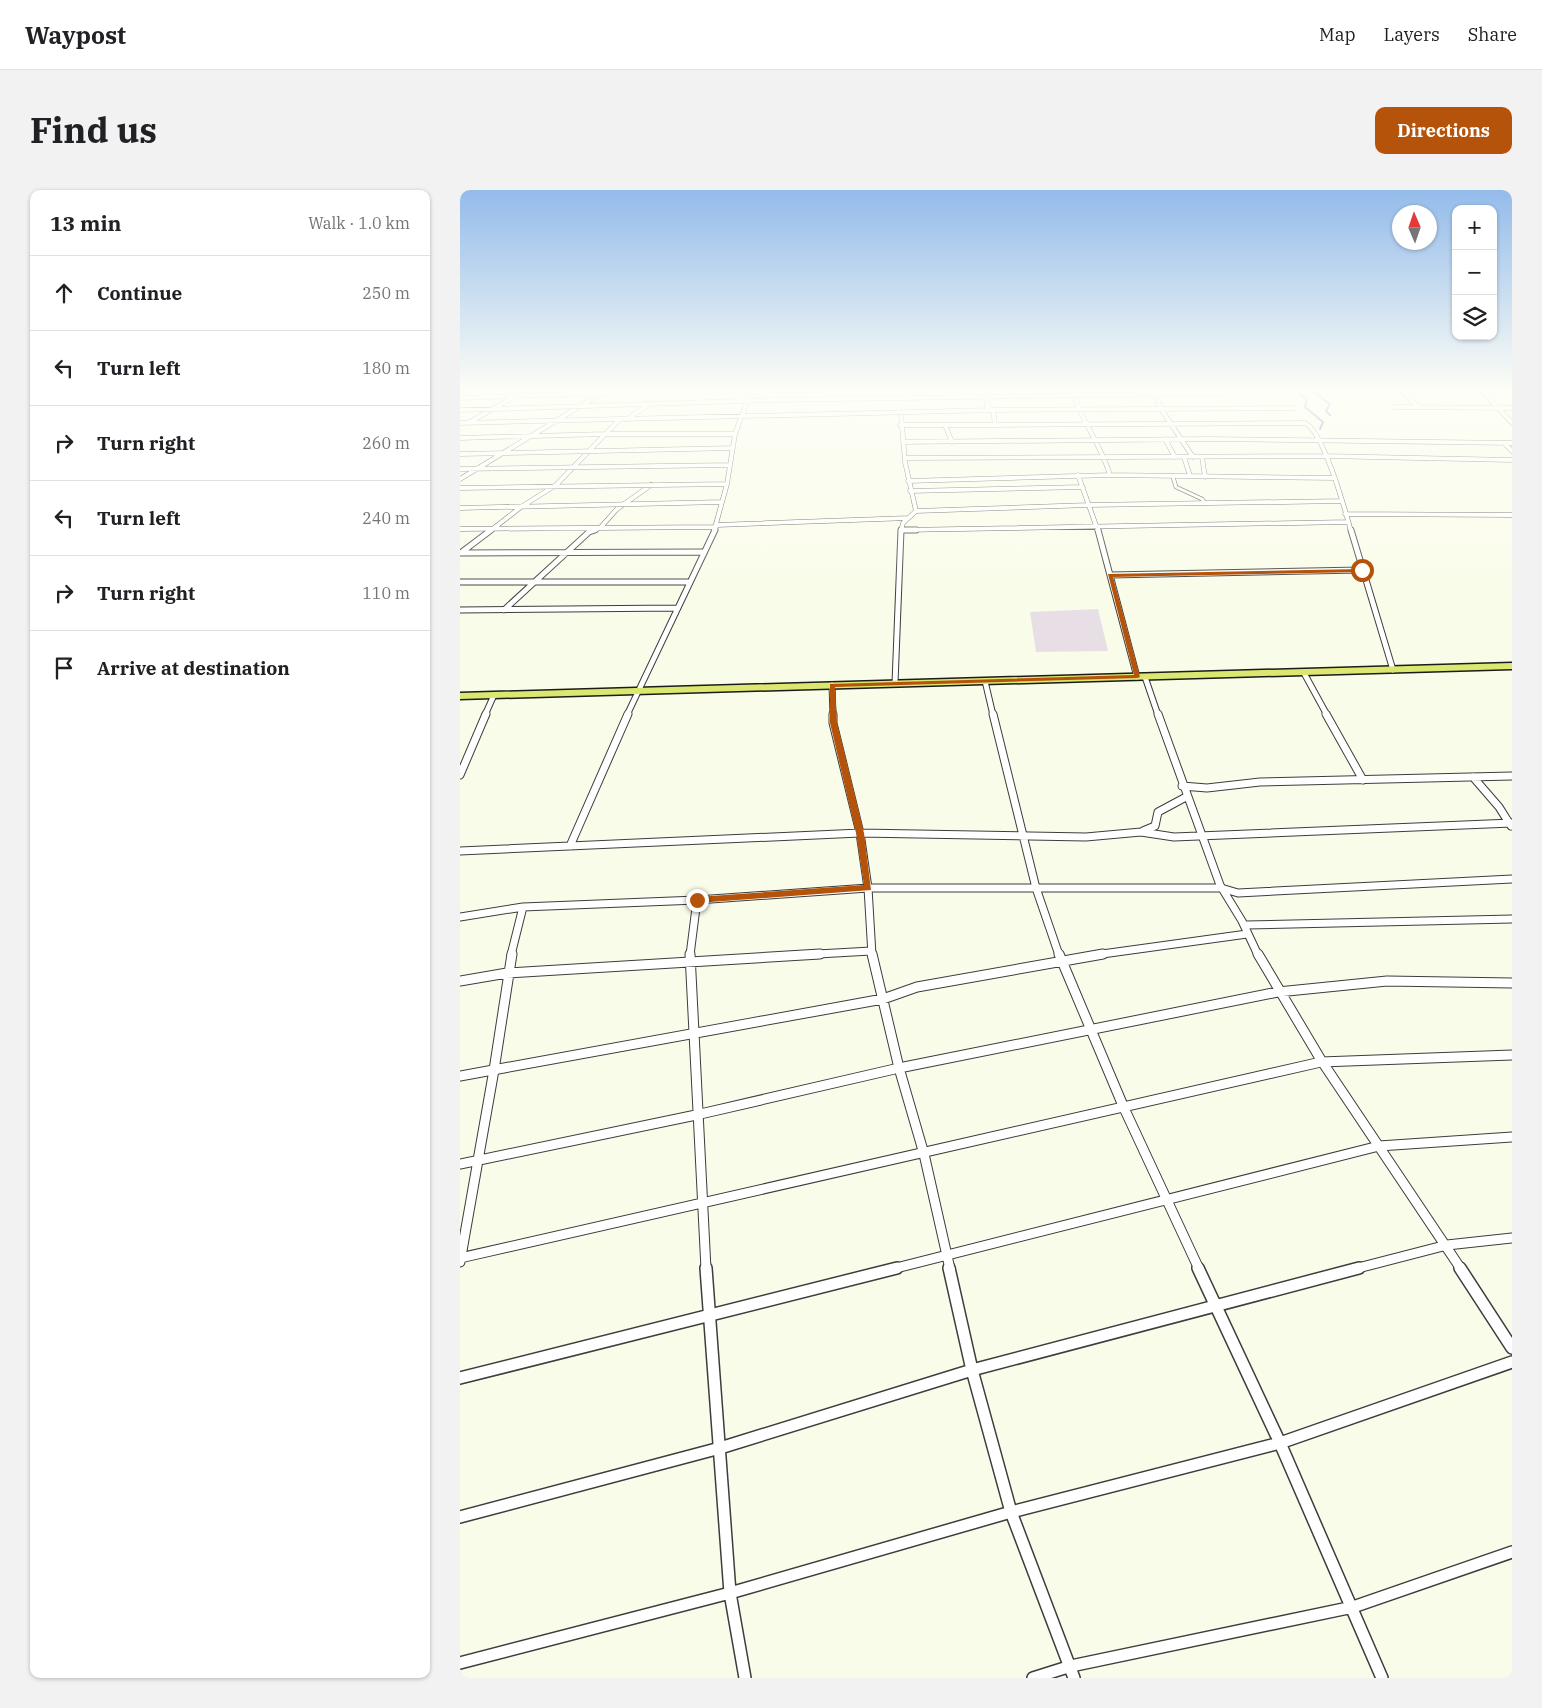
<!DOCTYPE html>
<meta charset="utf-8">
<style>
body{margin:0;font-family:"IBM Plex Serif",serif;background:#f2f2f2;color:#202124}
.controls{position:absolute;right:15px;top:15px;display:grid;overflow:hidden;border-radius:10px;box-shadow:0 1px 4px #0004}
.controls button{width:45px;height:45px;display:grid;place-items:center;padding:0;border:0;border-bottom:1px solid #e0e0e0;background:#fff;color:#202124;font:25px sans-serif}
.compass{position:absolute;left:932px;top:15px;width:45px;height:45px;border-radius:50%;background:#fff;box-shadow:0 1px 4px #0004;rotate:358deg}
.stop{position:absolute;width:15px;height:15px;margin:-11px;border:4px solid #b45309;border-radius:50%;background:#fff}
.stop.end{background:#b45309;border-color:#fff;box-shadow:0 1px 5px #0008}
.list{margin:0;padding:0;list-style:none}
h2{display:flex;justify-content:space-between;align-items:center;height:65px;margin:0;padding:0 20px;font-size:21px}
h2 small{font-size:16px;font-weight:400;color:#757577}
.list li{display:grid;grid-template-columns:32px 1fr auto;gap:15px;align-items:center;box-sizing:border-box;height:75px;padding:0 20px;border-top:1px solid #e0e0e0}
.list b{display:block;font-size:19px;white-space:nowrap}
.list em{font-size:16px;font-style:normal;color:#757577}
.icon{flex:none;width:28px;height:28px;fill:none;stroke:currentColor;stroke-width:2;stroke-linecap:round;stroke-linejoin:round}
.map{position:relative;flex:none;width:1052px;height:1488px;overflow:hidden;border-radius:10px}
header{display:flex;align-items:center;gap:30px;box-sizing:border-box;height:70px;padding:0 25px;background:#fff;border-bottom:1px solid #e0e0e0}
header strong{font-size:24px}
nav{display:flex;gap:28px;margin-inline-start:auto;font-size:18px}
.intro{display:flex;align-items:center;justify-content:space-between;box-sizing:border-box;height:120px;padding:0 30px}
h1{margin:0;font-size:35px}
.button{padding:12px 22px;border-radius:10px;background:#b45309;color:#fff;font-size:18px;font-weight:700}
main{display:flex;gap:30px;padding:0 30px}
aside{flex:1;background:#fff;border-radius:10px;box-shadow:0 1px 4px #0004}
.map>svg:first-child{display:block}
.industrial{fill:#e8dfe6}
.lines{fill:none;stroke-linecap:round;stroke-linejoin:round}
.stream{stroke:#4665bb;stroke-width:2}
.pedestrian-casing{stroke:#3d3d3d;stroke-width:4.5}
.minor-far4-casing{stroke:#3d3d3d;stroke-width:5}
.minor-far3-casing{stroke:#3d3d3d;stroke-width:7}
.minor-far2-casing{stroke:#3d3d3d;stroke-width:9}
.minor-far1-casing{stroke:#3d3d3d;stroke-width:11}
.minor-casing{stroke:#3d3d3d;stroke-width:14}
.primary-casing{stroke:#1b1b1b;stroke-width:3}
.pedestrian{stroke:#fff;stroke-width:3}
.minor-far4{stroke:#fff;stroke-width:4}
.minor-far3{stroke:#fff;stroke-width:5}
.minor-far2{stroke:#fff;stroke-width:7}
.minor-far1{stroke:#fff;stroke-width:9}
.minor{stroke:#fff;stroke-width:11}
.primary{fill:#dce770;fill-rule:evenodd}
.route{fill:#b45309}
</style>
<header>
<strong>Waypost</strong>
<nav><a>Map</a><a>Layers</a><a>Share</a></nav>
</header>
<div class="intro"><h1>Find us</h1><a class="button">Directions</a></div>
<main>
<aside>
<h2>13 min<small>Walk · 1.0 km</small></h2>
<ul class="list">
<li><svg class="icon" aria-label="ahead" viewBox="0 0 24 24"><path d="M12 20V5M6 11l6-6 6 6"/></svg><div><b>Continue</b></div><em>250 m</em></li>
<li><svg class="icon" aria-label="left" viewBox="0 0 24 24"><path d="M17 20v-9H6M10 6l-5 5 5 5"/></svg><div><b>Turn left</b></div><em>180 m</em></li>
<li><svg class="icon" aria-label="right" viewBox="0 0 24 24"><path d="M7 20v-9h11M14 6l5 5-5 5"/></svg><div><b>Turn right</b></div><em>260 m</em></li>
<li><svg class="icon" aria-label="left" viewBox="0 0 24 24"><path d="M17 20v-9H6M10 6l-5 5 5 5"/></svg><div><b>Turn left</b></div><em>240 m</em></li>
<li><svg class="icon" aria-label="right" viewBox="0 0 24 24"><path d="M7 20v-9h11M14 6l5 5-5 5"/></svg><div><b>Turn right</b></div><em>110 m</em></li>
<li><svg class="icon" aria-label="arrive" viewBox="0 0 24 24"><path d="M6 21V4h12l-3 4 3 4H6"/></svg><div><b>Arrive at destination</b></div></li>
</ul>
</aside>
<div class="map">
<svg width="1052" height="1488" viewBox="0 0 1052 1488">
<rect width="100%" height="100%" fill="#fafcea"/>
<path class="industrial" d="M638,419L648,461L576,462L570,422Z"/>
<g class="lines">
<path class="stream" d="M840,199V205L847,208L845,217L863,232L860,239
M850,199L870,214L866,221L870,225"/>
<defs>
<path id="pedestrian" d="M713,287L716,297L742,309L745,313"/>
<path id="minor-far4" d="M527,199V216L533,220L834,218
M611,199C621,229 641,255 650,285
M941,199L958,217
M1020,199L1052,233
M694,201L701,219L733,267
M0,208L260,199
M934,217L1052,218
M0,220L313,210L825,202
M167,229L188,215
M0,233L533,220L535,235L845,233C864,242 885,320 891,341
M8,233L68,199
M440,235H535
M485,235L492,252
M0,248L145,244H275
M705,249L715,267
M443,252L748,249L1052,253
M1044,253L1052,261
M0,264L273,258
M724,267L730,286
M742,267L745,287
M445,268L864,266L1052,270
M0,279L269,275
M618,285L638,341
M0,289L142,203
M448,291L650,285L875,288
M0,298L267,294
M450,301L623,297
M0,318L262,312
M456,321L629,315L882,311
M885,324L1052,325
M257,335L449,328
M0,339L256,337
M441,340L888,332
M30,341L61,317L96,295L159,230
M132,341L140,338L157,319L191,295
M254,341L267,294L275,244L292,199
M441,341L443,333L456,321L445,272L441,223"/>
<path id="minor-far3" d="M441,340H456
M638,340L677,487
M891,340L933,480
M2,362L31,340
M0,363L242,362
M650,385L901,380
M0,392H228
M0,420L217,418
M44,420L129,342L135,340
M844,483L867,525
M685,487L698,525
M525,491L533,525
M435,493L441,340
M372,495L373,525
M25,525L34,505
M167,525L255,340"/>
<path id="minor-far2" d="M373,524V533L400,643L408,698L412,765
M533,524L576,698L599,765
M698,524L760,695L782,731L798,765
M866,524L903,590
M0,585L26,524
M1013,587L1039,617L1051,636
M722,596L747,598L800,592L1052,586
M683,641L695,636L698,622L726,607
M110,656L168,524
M0,661L400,643L626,647L681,642L714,647L1052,633
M0,727L63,717L237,710L408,698H761L778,703L1052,689
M786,735L1052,729
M51,765L63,717
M230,765L237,710
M340,765L411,761
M635,765L787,744"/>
<path id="minor-far1" d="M230,764L246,1079
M412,764L439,878L464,964L490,1079
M599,764L664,918L739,1079
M798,764L861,870L1001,1079
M0,791L47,783L360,764
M0,886L423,809L457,797L643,764
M0,974L236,925L439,878L818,802L927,791L1052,793
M0,1068L861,872L1052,865
M0,1072L34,880L52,764
M432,1079L919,956L1052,947
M894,1079L987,1055L1052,1048"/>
<path id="minor" d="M246,1078L270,1403L285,1488
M489,1078L512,1180L551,1322L614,1488
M738,1078L820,1253L922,1488
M1000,1078L1052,1158
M0,1188L437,1078
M0,1327L260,1258L512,1180L899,1078
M0,1473L270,1403L551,1322L820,1253L1052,1172
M573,1488L611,1476L893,1417L1052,1362"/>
<path id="primary" d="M1052,473V479L0,509V503Z"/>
</defs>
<use href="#pedestrian" class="pedestrian-casing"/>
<use href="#minor-far4" class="minor-far4-casing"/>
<use href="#minor-far3" class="minor-far3-casing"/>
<use href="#minor-far2" class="minor-far2-casing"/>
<use href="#minor-far1" class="minor-far1-casing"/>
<use href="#minor" class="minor-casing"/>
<use href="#primary" class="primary-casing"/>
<use href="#pedestrian" class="pedestrian"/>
<use href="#minor-far4" class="minor-far4"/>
<use href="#minor-far3" class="minor-far3"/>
<use href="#minor-far2" class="minor-far2"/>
<use href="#minor-far1" class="minor-far1"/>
<use href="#minor" class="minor"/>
<use href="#primary" class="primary"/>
</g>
<linearGradient id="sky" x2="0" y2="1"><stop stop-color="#93bbea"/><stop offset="0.49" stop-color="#fdfef6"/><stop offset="1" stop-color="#fdfef6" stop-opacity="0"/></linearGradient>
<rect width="1052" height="408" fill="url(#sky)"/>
<path class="route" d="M902,379L903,382L653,387L680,487L677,488L375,497L377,533L404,643L411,700L237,713L233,710L237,707L404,695L396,643L370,533V494L674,485L648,384Z"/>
</svg>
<div class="controls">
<button>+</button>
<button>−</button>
<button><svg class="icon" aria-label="layers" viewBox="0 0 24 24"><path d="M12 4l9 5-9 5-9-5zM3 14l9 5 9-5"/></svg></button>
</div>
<svg class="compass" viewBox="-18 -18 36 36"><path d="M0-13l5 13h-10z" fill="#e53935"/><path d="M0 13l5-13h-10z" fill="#757577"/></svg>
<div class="stop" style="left:902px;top:380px"></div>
<div class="stop end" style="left:237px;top:710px"></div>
</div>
</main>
